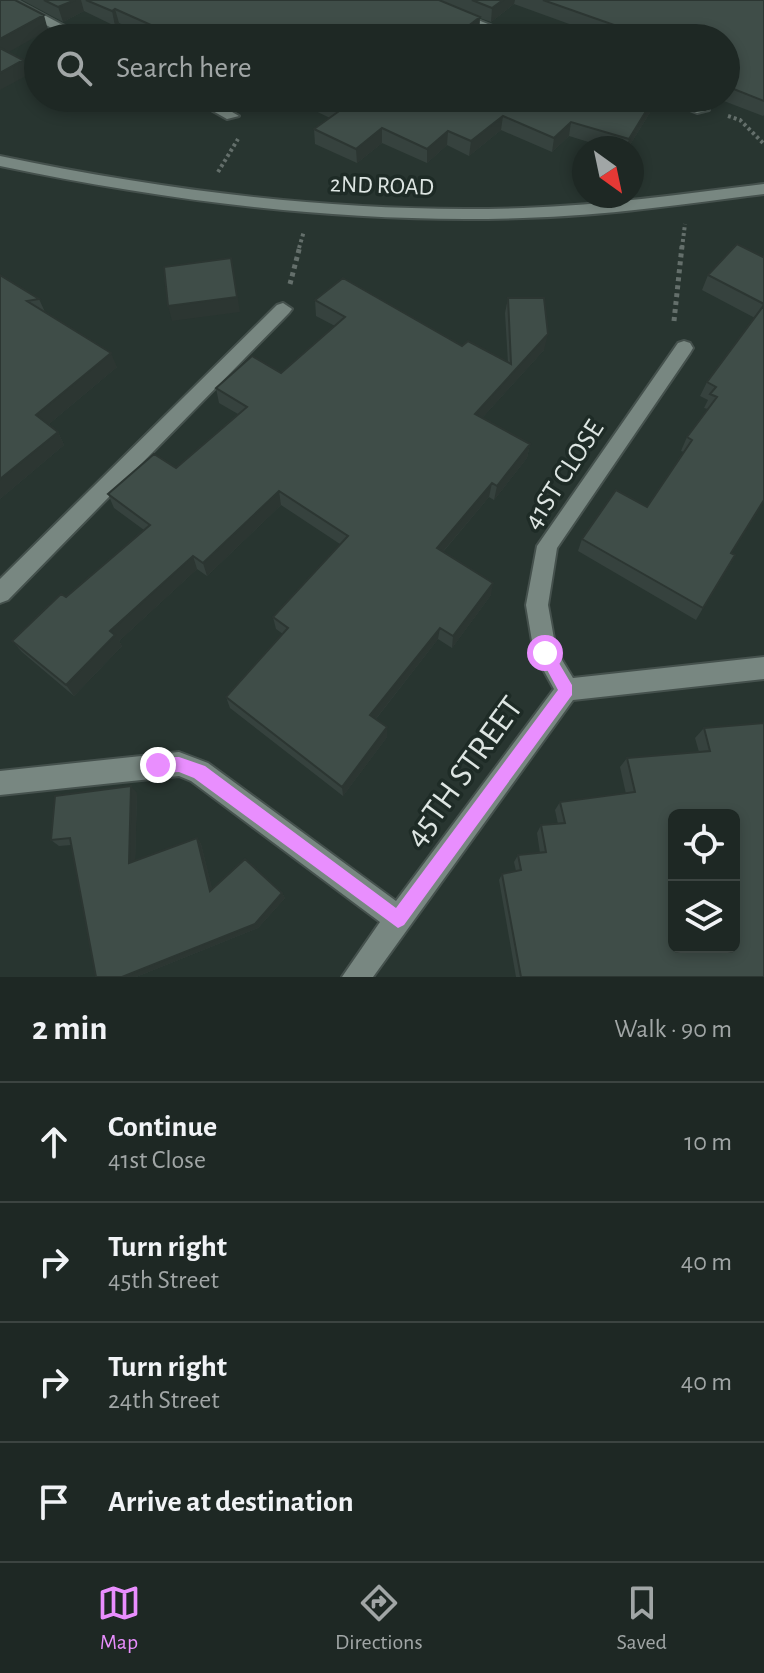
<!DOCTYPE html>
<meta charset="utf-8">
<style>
body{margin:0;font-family:"Alegreya Sans",sans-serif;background:#2b3431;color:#f1f3f6}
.controls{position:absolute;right:24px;bottom:24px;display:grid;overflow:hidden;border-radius:12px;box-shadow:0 4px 12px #0003}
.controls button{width:72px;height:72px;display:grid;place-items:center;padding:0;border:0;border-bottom:2px solid #3c4441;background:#1e2824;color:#f1f3f6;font:40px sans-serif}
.compass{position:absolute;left:572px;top:136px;width:72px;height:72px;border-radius:50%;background:#1e2824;box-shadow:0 4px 12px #0003;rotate:147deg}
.stop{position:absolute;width:24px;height:24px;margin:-18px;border:6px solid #e98efe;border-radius:50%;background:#fff}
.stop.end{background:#e98efe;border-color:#fff;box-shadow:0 2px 8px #0008}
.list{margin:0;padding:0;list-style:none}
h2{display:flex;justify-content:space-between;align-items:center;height:104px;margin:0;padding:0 32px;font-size:34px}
h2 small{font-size:26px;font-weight:400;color:#a1a6a6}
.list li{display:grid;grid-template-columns:52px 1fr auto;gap:24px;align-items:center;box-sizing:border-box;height:120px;padding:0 32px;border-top:2px solid #3c4441}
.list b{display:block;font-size:30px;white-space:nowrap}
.list p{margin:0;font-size:26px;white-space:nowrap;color:#a1a6a6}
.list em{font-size:26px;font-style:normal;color:#a1a6a6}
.icon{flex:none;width:44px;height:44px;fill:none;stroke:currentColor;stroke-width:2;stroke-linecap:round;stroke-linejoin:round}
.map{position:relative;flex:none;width:764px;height:977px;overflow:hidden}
.search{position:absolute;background:#1e2824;box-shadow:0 4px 12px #0003;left:24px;right:24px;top:24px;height:88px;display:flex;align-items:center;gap:20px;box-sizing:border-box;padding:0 28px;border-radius:44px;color:#a1a6a6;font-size:30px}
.sheet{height:584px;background:#1e2824}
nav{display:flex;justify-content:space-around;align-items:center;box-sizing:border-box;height:112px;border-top:2px solid #3c4441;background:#1e2824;font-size:22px;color:#a1a6a6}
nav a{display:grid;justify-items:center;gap:4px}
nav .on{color:#e98efe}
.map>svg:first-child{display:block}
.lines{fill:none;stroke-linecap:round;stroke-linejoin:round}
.street-casing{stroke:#45514d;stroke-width:4}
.secondary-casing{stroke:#45514d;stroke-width:4}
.path-far1{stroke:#646f6b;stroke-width:4;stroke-dasharray:3 3;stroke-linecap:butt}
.path{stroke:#646f6b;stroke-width:5;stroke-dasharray:4 4;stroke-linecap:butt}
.street{fill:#788781;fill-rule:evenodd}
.secondary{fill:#788781;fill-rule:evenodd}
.wall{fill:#36423e}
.shaded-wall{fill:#2c3632}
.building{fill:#3f4d48;stroke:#2c3632;stroke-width:2;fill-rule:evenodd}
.route{fill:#e98efe}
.labels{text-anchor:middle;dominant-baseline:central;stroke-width:7;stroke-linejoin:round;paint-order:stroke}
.far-street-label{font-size:24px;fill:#dde5e2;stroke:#1e2b26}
.street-label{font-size:28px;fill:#dde5e2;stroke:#1e2b26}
.near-street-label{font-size:34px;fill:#dde5e2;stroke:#1e2b26}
</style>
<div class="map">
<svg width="764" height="977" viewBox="0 0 764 977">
<rect width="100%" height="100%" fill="#283530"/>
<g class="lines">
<defs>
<path id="street" d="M0,0H16L87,38H70Z
M412,0H429L522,38H503Z
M190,98H208L239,116L227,119Z
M661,98H682L709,110L697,113Z
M283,303L292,309L289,313L8,600L0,603V579L277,305Z
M684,341L690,343L693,348L690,353L557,548L548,605L556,650L573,678L764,657V679L573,700L373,977H342L380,922L191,781L179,776L0,795V771L179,752L208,763L396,901L554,689L534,653L526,605L537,546L678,343Z"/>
<path id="secondary" d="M0,156C172,192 347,214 523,208C604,205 684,194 764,184V194C684,204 604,216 523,218C347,224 172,202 0,166Z"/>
</defs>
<use href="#street" class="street-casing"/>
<use href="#secondary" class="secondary-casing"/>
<path class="path-far1" d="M728,116L740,120L764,144
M218,172L238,139
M299,248L304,231
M682,248L685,224"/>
<path class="path" d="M290,284L300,246
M674,321L682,246"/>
<use href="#street" class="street"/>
<use href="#secondary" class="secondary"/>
</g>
<path class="wall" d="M22,0H764V115L763,116L716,98H726V38H608L514,4L491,22L480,18L479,31L470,38H151L119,23L115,26L84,11L63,22Z
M297,98H659L628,148H608L569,136L552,152L501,130L469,156L447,145L427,163L382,143L357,163L315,144L314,129L330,118L297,102Z
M764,256V500L731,553L703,608L696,620L578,551L582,539L647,507L684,452L681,451L687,437L708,409L704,408L708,400L700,396L707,382L755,318L702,290L708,275Z
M0,275L39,299L45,312L117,367L49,424L58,432L64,445L0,499Z
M508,298L544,350L482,418L530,444L527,458L494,500L489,497L443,552L491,595L452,648L438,639L376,719L387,727V737L343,796L230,708L226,697L283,634L276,629L273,617L340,544L281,505L207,576L197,569L119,641L122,646L74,696L22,652L12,641L66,597L144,530L114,508L108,494L176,468L238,414L219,403L216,388L281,373L335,326L316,316L315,300L462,346L508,363L505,313Z
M764,723V977H516L499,880L502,874L516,871L514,862L518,855L540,853L537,833L541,825L558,824L555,810L560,802L626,794L620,767L627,758L699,752L695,738L704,728Z
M137,793L135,861L197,838L201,844L212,889L282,893L285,898L258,928L136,977H96L71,845L59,846L51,840Z"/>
<path class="shaded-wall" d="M75,0H81L84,11L63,22L58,7Z
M503,0H515L514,4L491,22L492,8Z
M115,9L119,23L115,26L112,11Z
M44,15L48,30L0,57V39Z
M480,17L479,31L470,38H455V36Z
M23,60L28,75L0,90V73Z
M654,98H659L628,148H626L629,139Z
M503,116L501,130L469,156L471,141Z
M571,122L569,136L552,152L554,138Z
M382,128V143L357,163L356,149Z
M448,131L447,145L427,163V149Z
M231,258L240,312L172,321L168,306Z
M548,334L544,350L473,428L475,414Z
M111,353L117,367L43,429L36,415Z
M58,432L64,445L0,499V479Z
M530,444L527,458L494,500L497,486Z
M492,483L489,497L435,561L437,548Z
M279,491L281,505L207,576L203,563Z
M193,556L197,569L119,641L122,646L74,696L66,685L110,631Z
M493,583L491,595L452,648L453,636Z
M440,628L438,639L371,725L370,715Z
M387,727V737L343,796L342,787Z
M131,786L137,793L135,869L129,863Z
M197,838L201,844L214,896L210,891Z
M282,893L285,898L258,928L136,977H122Z"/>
<path class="building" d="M0,0H15L44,15L0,39Z
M44,0H75L58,7Z
M86,0H439L480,17L455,36L459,38H180L115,9L112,11Z
M472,0H503L492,8Z
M543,0H764V101L726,86V38H651Z
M0,48L23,60L0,73Z
M318,98H654L629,139L571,122L554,138L503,116L471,141L448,131L427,149L382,128L356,149L314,129L342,109Z
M737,244L763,257L764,256V304L708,275Z
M231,258L237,297L168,306L164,267Z
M0,275L39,299L27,301L111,353L36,415L58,432L0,479Z
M343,278L462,346L468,341L511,364L508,298H544L548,334L475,414L530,444L497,486L492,483L437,548L493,583L453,636L440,628L370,715L387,727L342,787L226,697L288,628L273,617L348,536L279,491L203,563L193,556L110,631L115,635L66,685L12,641L61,594L66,597L150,525L108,494L154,454L176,468L247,407L216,388L252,356L281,373L345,317L315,300Z
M764,305V500L731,553L735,555L703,608L582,539L616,490L647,507L692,440L687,437L717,397L710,394L716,387L707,382Z
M764,723V977H521L502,874L521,870L518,855L546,852L541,825L565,823L560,802L635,792L627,758L710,751L704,728ZM674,815H734V947H674Z
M131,786L129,863L197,838L210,891L245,859L282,893L255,924L122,977H96L70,838L51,840L55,796Z"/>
<path class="route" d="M545,646L550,648L572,685V695L404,925L398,928L194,778L179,772L158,773L150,765L158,757H179L205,766L396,908L558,690L538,653Z"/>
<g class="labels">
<g class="far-street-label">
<text transform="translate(382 186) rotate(2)">2ND ROAD</text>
</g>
<g class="street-label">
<text transform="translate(564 475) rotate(-57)">41ST CLOSE</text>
</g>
<g class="near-street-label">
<text transform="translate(464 772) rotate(-54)">45TH STREET</text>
</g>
</g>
</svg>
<div class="controls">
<button><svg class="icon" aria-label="locate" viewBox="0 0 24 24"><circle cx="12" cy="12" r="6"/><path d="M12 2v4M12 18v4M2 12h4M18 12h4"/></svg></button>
<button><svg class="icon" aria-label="layers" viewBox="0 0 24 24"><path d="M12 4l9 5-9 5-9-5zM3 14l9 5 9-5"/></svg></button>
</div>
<svg class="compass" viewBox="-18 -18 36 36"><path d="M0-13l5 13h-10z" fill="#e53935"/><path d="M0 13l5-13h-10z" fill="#a1a6a6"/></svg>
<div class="stop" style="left:545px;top:653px"></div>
<div class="stop end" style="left:158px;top:765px"></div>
<div class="search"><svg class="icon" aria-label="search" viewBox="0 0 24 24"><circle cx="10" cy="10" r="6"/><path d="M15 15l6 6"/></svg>Search here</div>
</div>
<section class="sheet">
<h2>2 min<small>Walk · 90 m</small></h2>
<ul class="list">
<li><svg class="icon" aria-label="ahead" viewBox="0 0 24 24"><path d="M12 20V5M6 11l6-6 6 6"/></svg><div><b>Continue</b><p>41st Close</p></div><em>10 m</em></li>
<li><svg class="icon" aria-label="right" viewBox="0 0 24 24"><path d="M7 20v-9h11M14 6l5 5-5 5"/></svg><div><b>Turn right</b><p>45th Street</p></div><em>40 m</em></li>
<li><svg class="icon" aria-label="right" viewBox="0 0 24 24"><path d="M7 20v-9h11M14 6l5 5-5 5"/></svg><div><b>Turn right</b><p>24th Street</p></div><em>40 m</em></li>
<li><svg class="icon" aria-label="arrive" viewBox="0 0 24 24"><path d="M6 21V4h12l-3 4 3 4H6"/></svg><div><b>Arrive at destination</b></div></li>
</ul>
</section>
<nav>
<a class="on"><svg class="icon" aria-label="map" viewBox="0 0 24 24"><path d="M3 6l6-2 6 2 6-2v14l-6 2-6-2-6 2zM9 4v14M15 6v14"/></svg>Map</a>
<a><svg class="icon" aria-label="directions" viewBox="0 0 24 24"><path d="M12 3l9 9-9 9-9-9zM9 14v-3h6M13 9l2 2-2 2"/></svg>Directions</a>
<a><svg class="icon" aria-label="saved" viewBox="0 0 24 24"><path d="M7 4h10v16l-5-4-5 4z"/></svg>Saved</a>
</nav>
